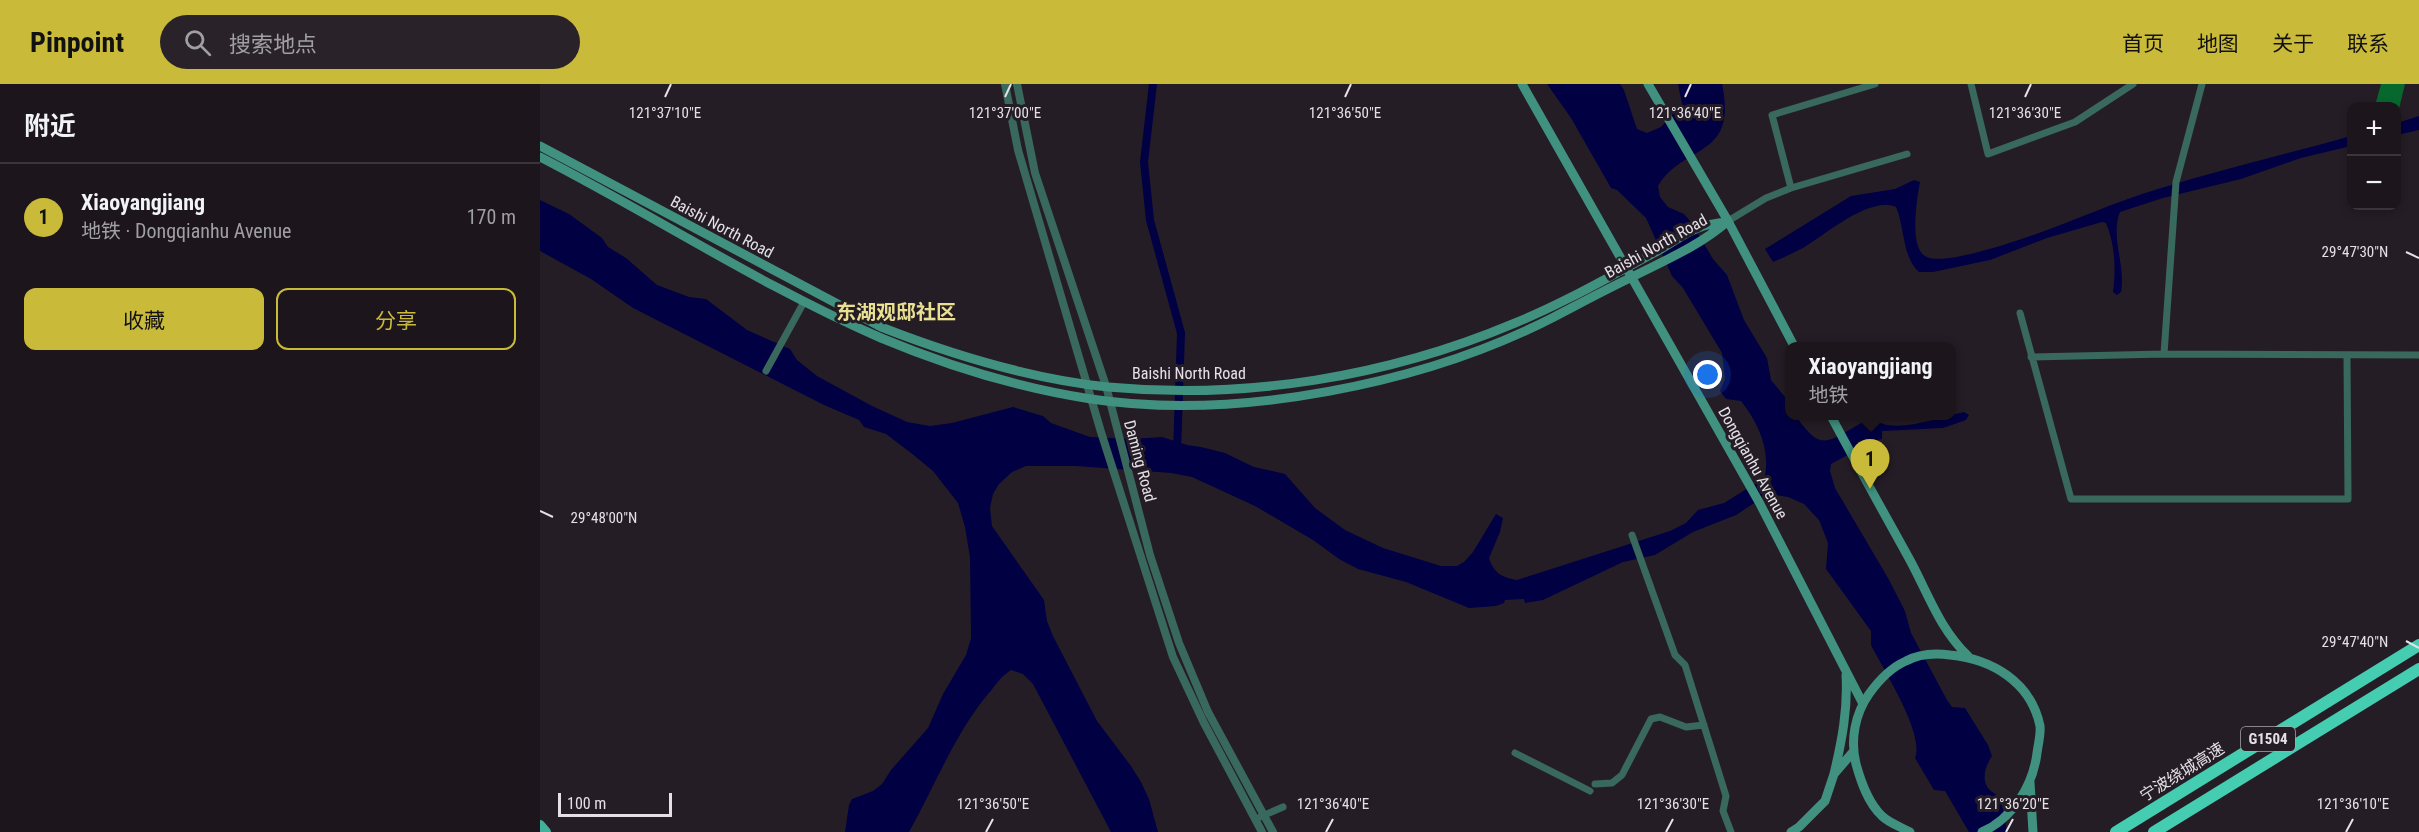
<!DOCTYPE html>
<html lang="zh">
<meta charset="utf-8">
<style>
body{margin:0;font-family:"Roboto Condensed","Noto Sans SC",sans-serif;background:#292329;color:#f1f3f6}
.controls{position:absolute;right:18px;top:18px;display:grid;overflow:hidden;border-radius:12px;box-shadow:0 3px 9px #0003}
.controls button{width:54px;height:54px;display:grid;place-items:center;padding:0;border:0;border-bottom:2px solid #3a353b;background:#1c161c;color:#f1f3f6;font:30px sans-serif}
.scale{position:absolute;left:18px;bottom:15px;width:114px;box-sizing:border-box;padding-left:6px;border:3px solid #e5e0e7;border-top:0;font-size:16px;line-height:21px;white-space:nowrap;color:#e5e0e7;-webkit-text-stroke:4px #251d26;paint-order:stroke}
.you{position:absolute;left:1168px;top:291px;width:21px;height:21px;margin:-15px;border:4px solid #fff;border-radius:50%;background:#1a73e8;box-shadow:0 0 0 9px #1a73e833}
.badge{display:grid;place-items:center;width:39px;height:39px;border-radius:50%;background:#caba3a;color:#111;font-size:20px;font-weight:700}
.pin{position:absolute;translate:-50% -50px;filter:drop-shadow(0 2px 3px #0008)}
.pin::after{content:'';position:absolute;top:32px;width:21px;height:18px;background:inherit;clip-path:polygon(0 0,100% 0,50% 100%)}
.popup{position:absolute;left:1245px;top:258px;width:171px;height:78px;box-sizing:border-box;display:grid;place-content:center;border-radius:12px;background:#1c161c;filter:drop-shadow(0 2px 4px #0005);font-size:20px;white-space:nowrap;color:#a09fa3}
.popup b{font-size:22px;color:#f1f3f6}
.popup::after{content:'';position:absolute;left:50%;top:100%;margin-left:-12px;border:12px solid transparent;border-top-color:#1c161c}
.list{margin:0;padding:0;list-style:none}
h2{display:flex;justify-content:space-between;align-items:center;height:78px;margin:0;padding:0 24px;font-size:26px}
h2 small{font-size:20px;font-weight:400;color:#a09fa3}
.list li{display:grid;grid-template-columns:39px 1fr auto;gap:18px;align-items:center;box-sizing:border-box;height:108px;padding:0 24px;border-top:2px solid #3a353b}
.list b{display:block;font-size:22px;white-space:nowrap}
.list p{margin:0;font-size:20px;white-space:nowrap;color:#a09fa3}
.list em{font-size:20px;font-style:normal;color:#a09fa3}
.actions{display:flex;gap:12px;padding:18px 24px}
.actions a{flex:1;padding:14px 0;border:2px solid #caba3a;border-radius:12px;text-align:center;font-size:21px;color:#caba3a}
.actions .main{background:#caba3a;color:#111}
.icon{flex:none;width:33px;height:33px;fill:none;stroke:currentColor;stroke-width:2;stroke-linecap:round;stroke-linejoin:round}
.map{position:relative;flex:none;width:1879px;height:748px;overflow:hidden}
header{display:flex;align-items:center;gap:36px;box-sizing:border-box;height:84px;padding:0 30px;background:#caba3a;color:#111}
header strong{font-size:28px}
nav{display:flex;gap:33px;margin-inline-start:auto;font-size:21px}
.search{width:420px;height:54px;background:#292329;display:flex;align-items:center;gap:15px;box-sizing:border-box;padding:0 21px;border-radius:33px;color:#a09fa3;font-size:22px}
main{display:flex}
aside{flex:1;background:#1c161c}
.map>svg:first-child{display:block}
.forest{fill:#06682c}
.water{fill:#000043}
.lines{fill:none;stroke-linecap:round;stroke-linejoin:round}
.canal{stroke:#000043;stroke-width:8}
.minor{stroke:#39685d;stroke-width:7}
.tertiary{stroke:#39685d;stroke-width:8}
.secondary{stroke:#40917f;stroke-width:9}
.primary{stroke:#43b199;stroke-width:10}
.motorway{stroke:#44cdb1;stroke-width:12}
.ticks{fill:none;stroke:#e5e0e7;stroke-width:2}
.labels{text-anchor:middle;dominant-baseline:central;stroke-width:6;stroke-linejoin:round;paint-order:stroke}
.shield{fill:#251d26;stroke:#aba6ad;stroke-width:1.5}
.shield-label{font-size:15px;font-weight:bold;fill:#e5e0e7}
.street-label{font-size:16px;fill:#e5e0e7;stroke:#251d26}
.quarter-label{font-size:20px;font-weight:bold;fill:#e9e091;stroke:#251d26}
.ticks-label{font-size:15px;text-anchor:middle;fill:#e5e0e7;stroke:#251d26;stroke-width:6;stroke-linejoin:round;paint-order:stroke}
</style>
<header>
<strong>Pinpoint</strong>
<div class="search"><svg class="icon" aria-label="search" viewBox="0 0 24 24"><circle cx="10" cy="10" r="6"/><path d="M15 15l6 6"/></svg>搜索地点</div>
<nav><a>首页</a><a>地图</a><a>关于</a><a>联系</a></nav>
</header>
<main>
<aside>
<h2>附近<small></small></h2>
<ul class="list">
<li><span class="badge">1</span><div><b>Xiaoyangjiang</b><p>地铁 · Dongqianhu Avenue</p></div><em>170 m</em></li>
</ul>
<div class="actions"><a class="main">收藏</a><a>分享</a></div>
</aside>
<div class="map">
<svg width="1879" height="748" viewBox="0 0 1879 748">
<rect width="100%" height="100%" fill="#251d26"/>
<path class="forest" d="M1841,0H1865L1858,29L1856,22H1835Z"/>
<path class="water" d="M1007,0H1080L1084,6L1097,45L1107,49L1121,43L1142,20L1138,0H1182C1198,75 1144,59 1118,102L1120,113L1128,123L1144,130L1151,138L1173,175L1187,191L1204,236L1227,274L1231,296L1249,318V332H1256C1282,370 1288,357 1323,338L1330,339L1336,336C1353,351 1405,332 1424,328L1429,331L1426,336L1403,344L1342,347V355L1333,357L1291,380L1290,387L1295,404L1348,494L1365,527L1371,549L1407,616L1412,623L1425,624L1448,661L1452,672C1446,681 1441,694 1448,704C1452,709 1456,709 1459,714C1464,724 1465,737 1467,748H1429L1405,707L1394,706L1375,674C1385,650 1343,585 1331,561V547L1286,485L1288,459L1279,436L1264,420L1248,413L1228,410L1196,431L1153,448L1115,471L1083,478L1003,516L985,519L984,515L965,516L964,519L956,522L929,524L866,498L818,485L799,475L773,456L715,422L652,393L631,389L536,382H486L472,388L459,400L453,410L450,424L452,442L504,516L507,537L513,552L557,637L591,682L601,698L609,715L618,748H571L493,600L483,590L471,586C461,592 456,601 448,610C414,651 395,702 369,748H305L309,721L312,715L333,707L342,700L351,686L388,644L403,610L426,571L431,554L430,473L425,443L418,419L393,387L371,369L346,350L324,343L319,336L284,321L93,224L51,195L0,167V116L29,130L62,154L68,163L86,174L117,201L149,213L166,215L207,246L250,265L257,276L277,292L332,322L367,338L390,342L412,339L473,323L503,332L511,339L550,353L592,355L622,353L647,361L661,363L685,369L714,383L745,390L775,424L805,446L843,464L901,482H917L924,478L933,468L956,430L963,434L960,448L949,474C954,489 961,493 977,496L1130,447L1146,439L1158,426L1184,419L1221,396L1225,392C1230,364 1218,339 1201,317L1186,315L1180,307L1185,295L1182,269L1143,204L1132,192L1106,134L1077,106L1071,104L1031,34Z
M1879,32V46L1857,51V39Z
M1811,52V62L1761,74L1701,95L1623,114L1580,128C1570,154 1586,181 1581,208L1577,211L1573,208C1576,186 1575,160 1566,139L1562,138L1507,154L1450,176L1393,188H1379C1362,173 1365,144 1356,123C1329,112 1285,151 1263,164C1253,169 1243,174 1233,178L1225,165L1311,112L1355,105L1374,96L1380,98C1377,114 1369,163 1385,172C1398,181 1445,166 1460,162C1514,146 1565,121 1618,105C1682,85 1747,70 1811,52Z"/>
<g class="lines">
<path class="canal" d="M613,0L604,78L610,136L641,249L637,368"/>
<path class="minor" d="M1431,0L1448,70L1535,38L1593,0
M1251,104L1232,31L1335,0
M1188,137L1226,114L1251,104L1367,70
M1480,229L1531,415H1808L1807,272
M1624,270L1636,98L1662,0
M1491,273L1624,270L1879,271
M226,287L264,218
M1092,451L1135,571L1145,581L1186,712L1183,727L1191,748
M975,669L1050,707
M1055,700L1072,699L1082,691L1111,635L1120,633L1146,643L1164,641
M720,733L743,723"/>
<path class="tertiary" d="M465,0L478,66L561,348L633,573L664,639L722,748
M477,0L495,89L566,302L610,471L639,559L668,628L733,748"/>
<path class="secondary" d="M982,0L1219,418L1323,620
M1108,0L1188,137L1254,262
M0,62L341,243C410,270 493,295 568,303C706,316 847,293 975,239C1022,220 1067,194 1112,170C1129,162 1146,147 1164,142C1171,140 1179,139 1186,138
M0,73C115,132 223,203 341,254C408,282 479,304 551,315C697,337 884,300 1014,233C1039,220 1063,207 1088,195C1123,177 1158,163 1188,137
M1291,332C1317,381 1344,429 1371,478C1389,512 1400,545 1428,572
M1294,690C1302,656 1308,625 1306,591
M1490,698L1493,748
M1251,748L1259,743L1285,717L1294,690L1313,668
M1370,748C1361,743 1349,739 1342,732C1328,719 1321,698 1316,680C1310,656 1315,630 1329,610C1339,596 1350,584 1366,577C1379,570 1396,569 1410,571C1452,575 1491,598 1500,642C1501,650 1498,661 1497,669C1493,702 1472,735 1442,748"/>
<path class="primary" d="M0,741L6,748"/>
<path class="motorway" d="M1576,748L1879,561
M1614,748L1879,585"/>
</g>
<path class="ticks" d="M125,13L131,0M465,13L471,0M805,13L811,0M1145,13L1151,0M1485,13L1491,0M1866,168L1879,174M0,427L13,433M1866,557L1879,564M446,748L453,735M786,748L793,735M1126,748L1133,735M1466,748L1473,735M1806,748L1813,735"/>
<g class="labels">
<rect class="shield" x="1701" y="643" width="54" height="24" rx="4.5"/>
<g class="shield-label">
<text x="1728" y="655">G1504</text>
</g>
<g class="street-label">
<text transform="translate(182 143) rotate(28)">Baishi North Road</text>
<text transform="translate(1116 162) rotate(-29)">Baishi North Road</text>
<text x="649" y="289">Baishi North Road</text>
<text transform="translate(600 377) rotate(75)">Daming Road</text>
<text transform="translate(1213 379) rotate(61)">Dongqianhu Avenue</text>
<text transform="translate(1642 688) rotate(-32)">宁波绕城高速</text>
</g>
<g class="quarter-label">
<text x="356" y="228">东湖观邸社区</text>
</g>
</g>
<g class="ticks-label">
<text x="125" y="34">121°37'10"E</text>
<text x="465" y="34">121°37'00"E</text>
<text x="805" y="34">121°36'50"E</text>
<text x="1145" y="34">121°36'40"E</text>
<text x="1485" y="34">121°36'30"E</text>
<text x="1815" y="173">29°47'30"N</text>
<text x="64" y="439">29°48'00"N</text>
<text x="1815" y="563">29°47'40"N</text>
<text x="453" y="725">121°36'50"E</text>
<text x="793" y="725">121°36'40"E</text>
<text x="1133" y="725">121°36'30"E</text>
<text x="1473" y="725">121°36'20"E</text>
<text x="1813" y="725">121°36'10"E</text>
</g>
</svg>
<div class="controls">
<button>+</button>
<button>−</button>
</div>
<div class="scale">100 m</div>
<div class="you"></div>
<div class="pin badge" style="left:1330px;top:405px">1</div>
<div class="popup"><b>Xiaoyangjiang</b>地铁</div>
</div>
</main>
